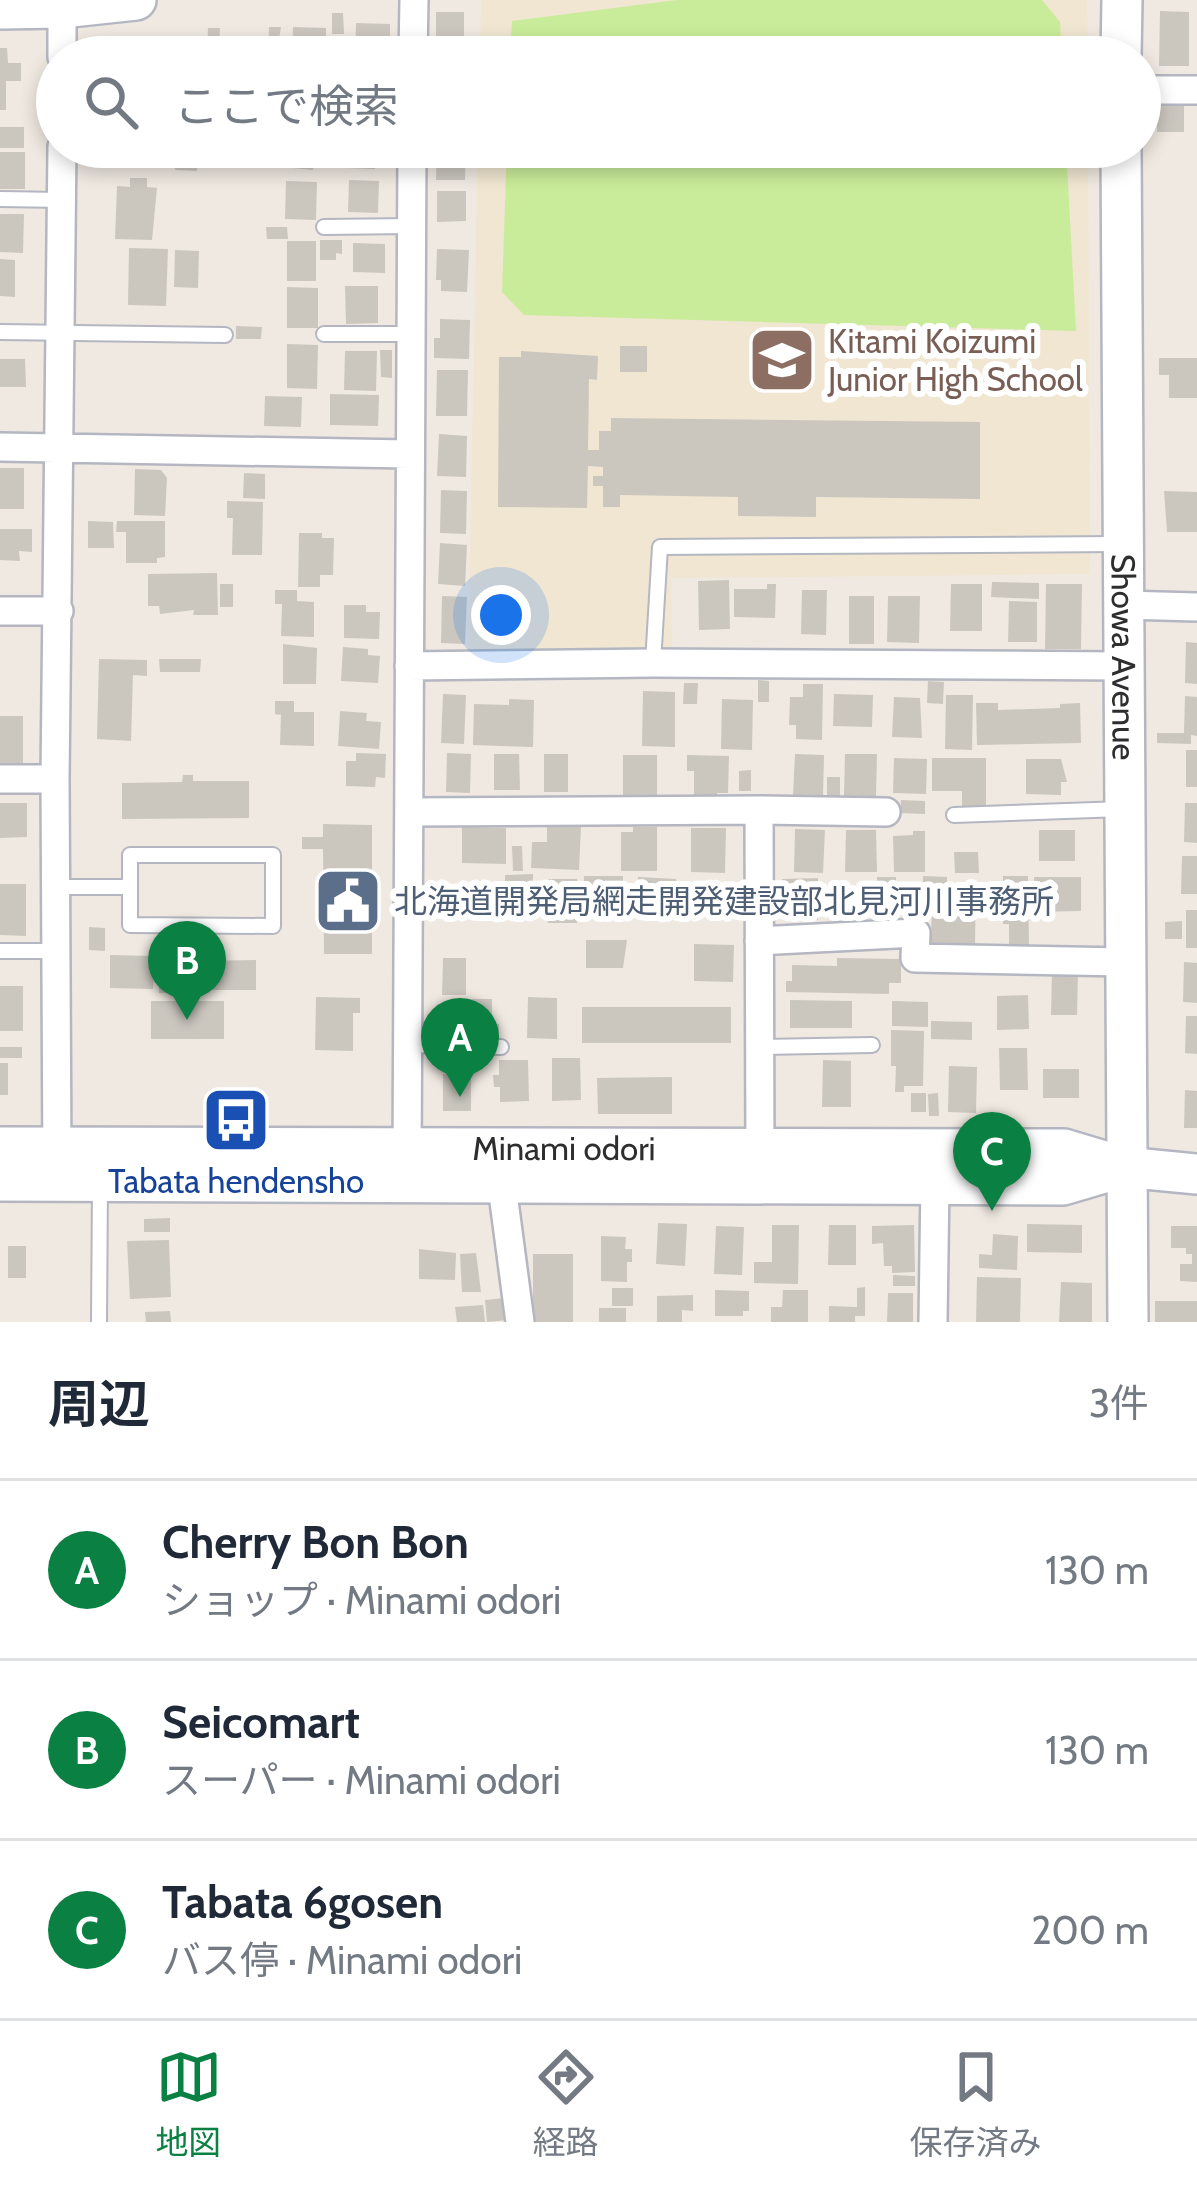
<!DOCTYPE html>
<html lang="ja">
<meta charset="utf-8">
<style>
body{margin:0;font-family:Cabin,"Noto Sans JP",sans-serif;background:#f2f2f3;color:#1f2937}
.you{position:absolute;left:501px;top:615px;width:42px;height:42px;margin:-30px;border:9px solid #fff;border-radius:50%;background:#1a73e8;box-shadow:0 0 0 18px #1a73e833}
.badge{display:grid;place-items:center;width:78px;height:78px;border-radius:50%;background:#0b8043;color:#fff;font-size:39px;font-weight:700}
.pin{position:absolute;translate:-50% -99px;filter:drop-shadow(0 3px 6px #0008)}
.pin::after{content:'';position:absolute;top:63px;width:42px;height:36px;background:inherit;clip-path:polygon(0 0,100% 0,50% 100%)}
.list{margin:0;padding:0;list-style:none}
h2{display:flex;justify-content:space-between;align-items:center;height:156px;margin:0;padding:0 48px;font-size:51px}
h2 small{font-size:39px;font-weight:400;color:#747a83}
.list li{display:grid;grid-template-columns:78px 1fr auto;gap:36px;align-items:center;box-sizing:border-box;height:180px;padding:0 48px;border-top:3px solid #e0e1e3}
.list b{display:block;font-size:45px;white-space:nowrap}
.list p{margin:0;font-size:39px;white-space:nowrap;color:#747a83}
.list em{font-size:39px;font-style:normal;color:#747a83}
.icon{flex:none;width:66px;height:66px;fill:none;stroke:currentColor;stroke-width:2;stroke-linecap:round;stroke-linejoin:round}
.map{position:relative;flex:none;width:1197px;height:1322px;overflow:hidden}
.search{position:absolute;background:#fff;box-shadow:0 6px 18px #0003;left:36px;right:36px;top:36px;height:132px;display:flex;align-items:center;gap:30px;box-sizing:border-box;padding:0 42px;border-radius:66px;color:#747a83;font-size:45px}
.sheet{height:696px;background:#fff}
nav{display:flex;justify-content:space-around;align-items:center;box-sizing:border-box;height:168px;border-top:3px solid #e0e1e3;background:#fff;font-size:33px;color:#747a83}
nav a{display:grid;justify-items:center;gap:6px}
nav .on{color:#0b8043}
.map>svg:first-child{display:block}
.education{fill:#f0e6d1}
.pitch{fill:#c9ec9a}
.building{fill:#cbc7bf}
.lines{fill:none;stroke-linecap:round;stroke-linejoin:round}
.lane-casing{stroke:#b4b7c1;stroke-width:18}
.street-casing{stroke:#b4b7c1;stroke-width:32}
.secondary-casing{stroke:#b4b7c1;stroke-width:44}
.lane{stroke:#fff;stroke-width:14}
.street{stroke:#fff;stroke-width:27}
.secondary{stroke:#fff;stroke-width:39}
.labels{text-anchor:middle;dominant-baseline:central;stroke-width:12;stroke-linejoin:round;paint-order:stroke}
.education-label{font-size:33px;fill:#785e54;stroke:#fff;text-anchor:start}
.street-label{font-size:33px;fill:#2e2e2e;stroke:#fff}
.service-label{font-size:33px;fill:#4e5e75;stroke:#fff;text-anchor:start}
.transit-label{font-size:33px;fill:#164399;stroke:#fff}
</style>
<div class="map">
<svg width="1197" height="1322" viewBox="0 0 1197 1322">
<rect width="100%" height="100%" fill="#efe9e1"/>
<path class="education" d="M481,0H1087L1088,57H480Z
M478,147H1088L1090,574L671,578L672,652L468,651Z"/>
<path class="pitch" d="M677,0H1042L1060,22L1062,57H510L512,21Z
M507,147H1066L1076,331L524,315L502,292Z"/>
<path class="building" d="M1160,11L1189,12V66H1159Z
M436,12H464V51H436Z
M332,13H343L344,34H332Z
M356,23L390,24V57H355Z
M269,27H281L276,57H268Z
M293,27L326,28V57H292Z
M208,28H220L219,50H207Z
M230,38L261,39L260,57H230Z
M114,40H143L144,57H115Z
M0,48H7L8,63H21V81H6V110H0Z
M1157,102H1184V132H1157Z
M0,127H24V148H0Z
M285,147H315L313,170L283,167Z
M342,147H376L375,169L347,168Z
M437,147H466L465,180H436Z
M176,149L198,150L197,171L175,170Z
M0,152H25V189H0Z
M130,178H147V187L157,188L152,240L115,239L117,186L130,187Z
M349,180L379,181L378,213L348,212Z
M286,181L317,182L316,220L285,219Z
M437,191H466V221L437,222Z
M0,214H24L23,253L0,252Z
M266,227H287L288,239H267Z
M320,240H342V254L336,253V260H320Z
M287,241H316V281H287Z
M353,243L385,244V273L353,272Z
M129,248L168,249L166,306L128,305Z
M437,249L469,250L467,292L441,291V280H436Z
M175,250L199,251L198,288L174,287Z
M0,259L15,260V297L0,296Z
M345,286H378V323L346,324Z
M287,287L318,288V328H287Z
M440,319L470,320L469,359L434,358V338H440Z
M236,326L262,327L261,339H236Z
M287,344L318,345L317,389L287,388Z
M620,346H647V372H620Z
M380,350H392V378L381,377Z
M345,351H377L376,391L344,390Z
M521,351L598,356L597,380L589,379L588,450H599V431H611V418L980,422V499L816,497V517L738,516V497L620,495V507H603V486H593V476H603V467L588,466L587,508L498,507L499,357H521Z
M1159,358H1197V398H1169V375H1159Z
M0,359H25L26,387H0Z
M437,370H468L467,416H436Z
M330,394L379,395L378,426L330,425Z
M265,396L302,397L301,427L264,426Z
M439,434L467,436L466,477L437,476Z
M0,468H24V509H0Z
M135,469L161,470L167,478L165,516L134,515Z
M244,473L265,474V499L243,498Z
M441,490L467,491L466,534L440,533Z
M1164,491L1197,492V532H1167Z
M227,501L263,502L262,555H232L233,518H227Z
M88,521L113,522L114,548H88Z
M117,521H165V557L157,558V563H126V532H116Z
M0,529H32V552L19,551L20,561L0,560Z
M299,533H322V538H334L333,575H320V587H298Z
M440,543L467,545L465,586L438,584Z
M217,573L218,615H193L194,610L160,614L159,606H148V574Z
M729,580L730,629L699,630L698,581Z
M992,582L1039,583V599L991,597Z
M220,584H233V607H220Z
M767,584H776L775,618L734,617V589H767Z
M951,584H982V631H950Z
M1046,584H1082L1081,649H1045Z
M275,590H297V601L314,602V637L281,636L282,604H275Z
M802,590H827L826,635L801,634Z
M442,596L467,597L465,644L441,643Z
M849,596H874V644H849Z
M888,596H920L919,643L887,642Z
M1009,601L1037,602V642H1008Z
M344,605H366V612H380L379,639L344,638Z
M1186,642L1197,643V684L1185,683Z
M283,644L317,648L316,684H283Z
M343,647L368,649V655L380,656L378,683L341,681Z
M99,659L147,660V676L133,675L131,741L97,739Z
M159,659H201L200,672H160Z
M758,680L769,681V702H758Z
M928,681L944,682L943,704L927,703Z
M684,683H698L697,704H683Z
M803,684H823L822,740L796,739V725H789L790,697H803Z
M643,691L675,692V747L642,746Z
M443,694L466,695L464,744L441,743Z
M834,694L873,695L872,727L833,726Z
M946,695H973L972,750L945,749Z
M1185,696L1197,697V736L1191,735V744L1157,743V733H1184Z
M894,697L920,698L922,738L892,737Z
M509,699L534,700L533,747L473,745L474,704L509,705Z
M722,699L753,700L752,750L721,749Z
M275,701H294V712H314V746L280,745L281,715L275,714Z
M976,703H998V710L1060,708V704L1080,703L1081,743L977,745Z
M340,711L367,713L366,721L381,722L379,749L338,746Z
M0,716H23V763H0Z
M1186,750H1197V787H1186Z
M356,753L386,754L385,778L376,777L375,787L346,786V761H356Z
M447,753L471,754L470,793L446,792Z
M494,754H519L520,790H494Z
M544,754H568V792H544Z
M795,754L824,755L823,796L793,795Z
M845,754H877L876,796H844Z
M623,755H657V799L623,798Z
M687,755L729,756L728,793H717V801H694V771H687Z
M894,758L927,759L926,794L893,793Z
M932,758H986V807L962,806V791H932Z
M1026,759H1061L1067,782H1061V795L1026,794Z
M751,770V791H739V771Z
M183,775H193V781H249V818L122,819V783L182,782Z
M827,777H840V799H827Z
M901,800L925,801V814L900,813Z
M0,803H27V837L0,838Z
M1185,803H1197V843L1184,842Z
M323,824L372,825V954H324L323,849H302V837H323Z
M547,825L581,827L579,870L531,868L532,842H547Z
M462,827L506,828V864L462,863Z
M633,827H657V871H621V832H633Z
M691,828H726L725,873L691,872Z
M795,829L825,830L823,873L794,872Z
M846,830H876L877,872H845Z
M1039,830H1075V861H1039Z
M913,831H925V872H894L893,836L913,835Z
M512,846H522L523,871H513Z
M954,852H978L979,873H955Z
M1182,856H1197V894H1181Z
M533,874V885L505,886V875Z
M584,876H623V903H583Z
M923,876L947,877V882L976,883L975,945L931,944L932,895H922Z
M1003,876H1028L1029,945H1009V924H1003Z
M638,877L676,879L675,902L637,901Z
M877,877H896V899H877Z
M1034,877H1081V911L1035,912Z
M818,878V920H783L782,879Z
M549,879H577V923H548L543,900H549Z
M0,884H26V936L0,935Z
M1186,910H1197V948H1186Z
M1182,921V939H1165V922Z
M89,927L105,928V951L89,950Z
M586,940H627L623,968H586Z
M694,944L734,945L733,982L694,981Z
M110,955L154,956L153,989L110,988Z
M443,958H466V995H442Z
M837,958L901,959V983H889V994L786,992V981H792V965L837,966Z
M159,960H194L193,993H159Z
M256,960V990H199V961Z
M1184,962L1197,963V1003L1183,1002Z
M1052,972L1078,973L1077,1015H1051Z
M0,986H23V1031H0Z
M1028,995L1029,1029L997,1030V996Z
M316,997L360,998V1013H353V1051L315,1050Z
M528,997L557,998V1039L527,1038Z
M453,999H492V1024H499V1037H453Z
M790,1000L852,1001V1028H790Z
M151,1001H224V1039H151Z
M892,1001L928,1002V1027L892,1026Z
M582,1007H731V1043H582Z
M1186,1016H1197V1054L1185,1053Z
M931,1021L972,1022V1040L931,1039Z
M891,1030L924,1031L923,1086H904V1092H895L896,1066H891Z
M0,1047H22V1058H0Z
M999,1048H1027L1028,1090H1000Z
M552,1058H580L581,1100L552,1101Z
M499,1060H528L529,1101L500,1102V1087H494L493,1075H499Z
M823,1060L851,1061V1107H822Z
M0,1063H8V1095H0Z
M949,1066L977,1067L976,1113L948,1112Z
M1043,1069H1079V1098H1043Z
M443,1074H471V1111H443Z
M672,1077V1114H598L597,1078Z
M1185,1090L1197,1091V1128H1184Z
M911,1093H926V1112H911Z
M938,1093L939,1116H929L928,1094Z
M170,1218V1232H144V1219Z
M658,1223L687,1224L685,1266L656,1264Z
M1027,1224L1082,1225V1253L1027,1252Z
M772,1225H799L798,1284L754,1283V1262H772Z
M829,1225H856V1265H828Z
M914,1225L915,1272L892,1273V1266H884L883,1243L872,1244V1226Z
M716,1226L744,1227L742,1275L714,1274Z
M1171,1226H1197V1282L1180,1281V1264H1192V1254H1186V1248H1171Z
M993,1234L1018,1236L1017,1270L979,1268V1254L992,1255Z
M601,1236L626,1237L625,1249H632V1262H627V1282L601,1281Z
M169,1240L171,1297L130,1299L127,1241Z
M8,1246H26V1278H8Z
M419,1249L456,1253L455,1280L419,1279Z
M476,1253L481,1292H462L460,1254Z
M533,1254H573V1322H533Z
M893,1275L915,1276V1286H893Z
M977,1277L1021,1278L1020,1322H976Z
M1061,1282L1092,1283V1322H1059Z
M865,1287V1316H855V1322H829V1306L857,1307V1288Z
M612,1288H633V1306H612Z
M715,1290L749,1291V1311H743V1316H715Z
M783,1290H808V1322H771V1307H782Z
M888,1293H913V1322H887Z
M693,1295V1311L682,1310V1322H657V1296Z
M505,1298L507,1320L487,1322L485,1300Z
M1155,1301H1197V1322H1155Z
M483,1305L485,1322H457L455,1307Z
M599,1308H626V1322H599Z
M170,1311L171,1322H146L145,1312Z"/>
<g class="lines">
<defs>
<path id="lane" d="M0,199L62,200
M324,227L411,226
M0,332L225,335
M324,334H410
M653,663L660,547L1118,544
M954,815L1123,809
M130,855H273V926L130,925Z
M55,887H130
M0,951H55
M407,1045L501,1047
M761,1047L872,1045
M99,1322L100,1183"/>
<path id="street" d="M62,57V0
M413,57L414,0
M1140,90H1197
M0,447L408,454
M1123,605L1197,607
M0,611H59
M409,666L653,663L1122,666
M0,779H55
M759,810L886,812
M409,812L759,810L760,1164
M759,941L916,933L915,958L1125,962
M407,1163L412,147
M57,1165L55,779L62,147
M500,1171L520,1322
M933,1322L935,1183"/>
<g id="secondary">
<path d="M0,9L62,8L136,0"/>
<path d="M1121,57L1122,0"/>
<path id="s1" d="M1121,147L1128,1322"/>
<path id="s2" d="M0,1147L1064,1149L1124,1167L1197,1174"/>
<path d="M0,1181L1063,1185L1124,1167"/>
</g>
</defs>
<use href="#lane" class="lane-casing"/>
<use href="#street" class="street-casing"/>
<use href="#secondary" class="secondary-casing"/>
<use href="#lane" class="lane"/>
<use href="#street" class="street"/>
<use href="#secondary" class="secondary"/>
</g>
<defs>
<symbol id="school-square" viewBox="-11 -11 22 22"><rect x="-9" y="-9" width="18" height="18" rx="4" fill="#8d6e63" stroke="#fff"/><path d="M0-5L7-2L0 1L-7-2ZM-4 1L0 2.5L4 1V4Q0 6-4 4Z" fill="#fff"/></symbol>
<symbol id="civic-square" viewBox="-11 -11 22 22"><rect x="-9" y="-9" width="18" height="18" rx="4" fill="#5c6f8a" stroke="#fff"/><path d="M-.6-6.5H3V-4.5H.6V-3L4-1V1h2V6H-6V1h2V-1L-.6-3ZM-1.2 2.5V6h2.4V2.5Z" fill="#fff"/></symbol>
<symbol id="bus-square" viewBox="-11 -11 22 22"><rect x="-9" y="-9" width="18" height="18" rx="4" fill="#1a4fb4" stroke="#fff"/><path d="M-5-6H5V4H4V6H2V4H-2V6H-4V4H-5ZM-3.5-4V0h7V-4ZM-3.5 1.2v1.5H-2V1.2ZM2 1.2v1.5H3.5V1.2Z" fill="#fff"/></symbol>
</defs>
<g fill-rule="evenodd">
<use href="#school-square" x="744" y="322" width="76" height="76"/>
<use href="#civic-square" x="310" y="863" width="76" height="76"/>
<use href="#bus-square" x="198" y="1082" width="76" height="76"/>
</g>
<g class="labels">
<g class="education-label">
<text x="828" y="341">Kitami Koizumi<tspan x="828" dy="38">Junior High School</tspan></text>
</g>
<g class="street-label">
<text stroke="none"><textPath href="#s1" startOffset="510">Showa Avenue</textPath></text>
<text stroke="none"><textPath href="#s2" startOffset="564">Minami odori</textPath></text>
</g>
<g class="service-label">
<text x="394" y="901">北海道開発局網走開発建設部北見河川事務所</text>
</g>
<g class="transit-label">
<text x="236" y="1181">Tabata hendensho</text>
</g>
</g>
</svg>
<div class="you"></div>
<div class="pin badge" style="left:460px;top:1097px">A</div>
<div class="pin badge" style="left:187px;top:1020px">B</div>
<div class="pin badge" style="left:992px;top:1211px">C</div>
<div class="search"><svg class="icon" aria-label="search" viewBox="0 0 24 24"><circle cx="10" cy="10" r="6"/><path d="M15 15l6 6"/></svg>ここで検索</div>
</div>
<section class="sheet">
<h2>周辺<small>3件</small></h2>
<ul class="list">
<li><span class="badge">A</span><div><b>Cherry Bon Bon</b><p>ショップ · Minami odori</p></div><em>130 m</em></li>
<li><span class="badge">B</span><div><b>Seicomart</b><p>スーパー · Minami odori</p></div><em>130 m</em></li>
<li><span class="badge">C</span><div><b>Tabata 6gosen</b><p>バス停 · Minami odori</p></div><em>200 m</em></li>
</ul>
</section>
<nav>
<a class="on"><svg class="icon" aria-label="map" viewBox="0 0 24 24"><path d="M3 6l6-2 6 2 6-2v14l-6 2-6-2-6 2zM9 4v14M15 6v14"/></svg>地図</a>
<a><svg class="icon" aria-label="directions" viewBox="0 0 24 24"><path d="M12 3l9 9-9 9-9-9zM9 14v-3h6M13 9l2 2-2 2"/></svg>経路</a>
<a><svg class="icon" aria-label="saved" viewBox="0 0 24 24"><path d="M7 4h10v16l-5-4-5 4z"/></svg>保存済み</a>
</nav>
